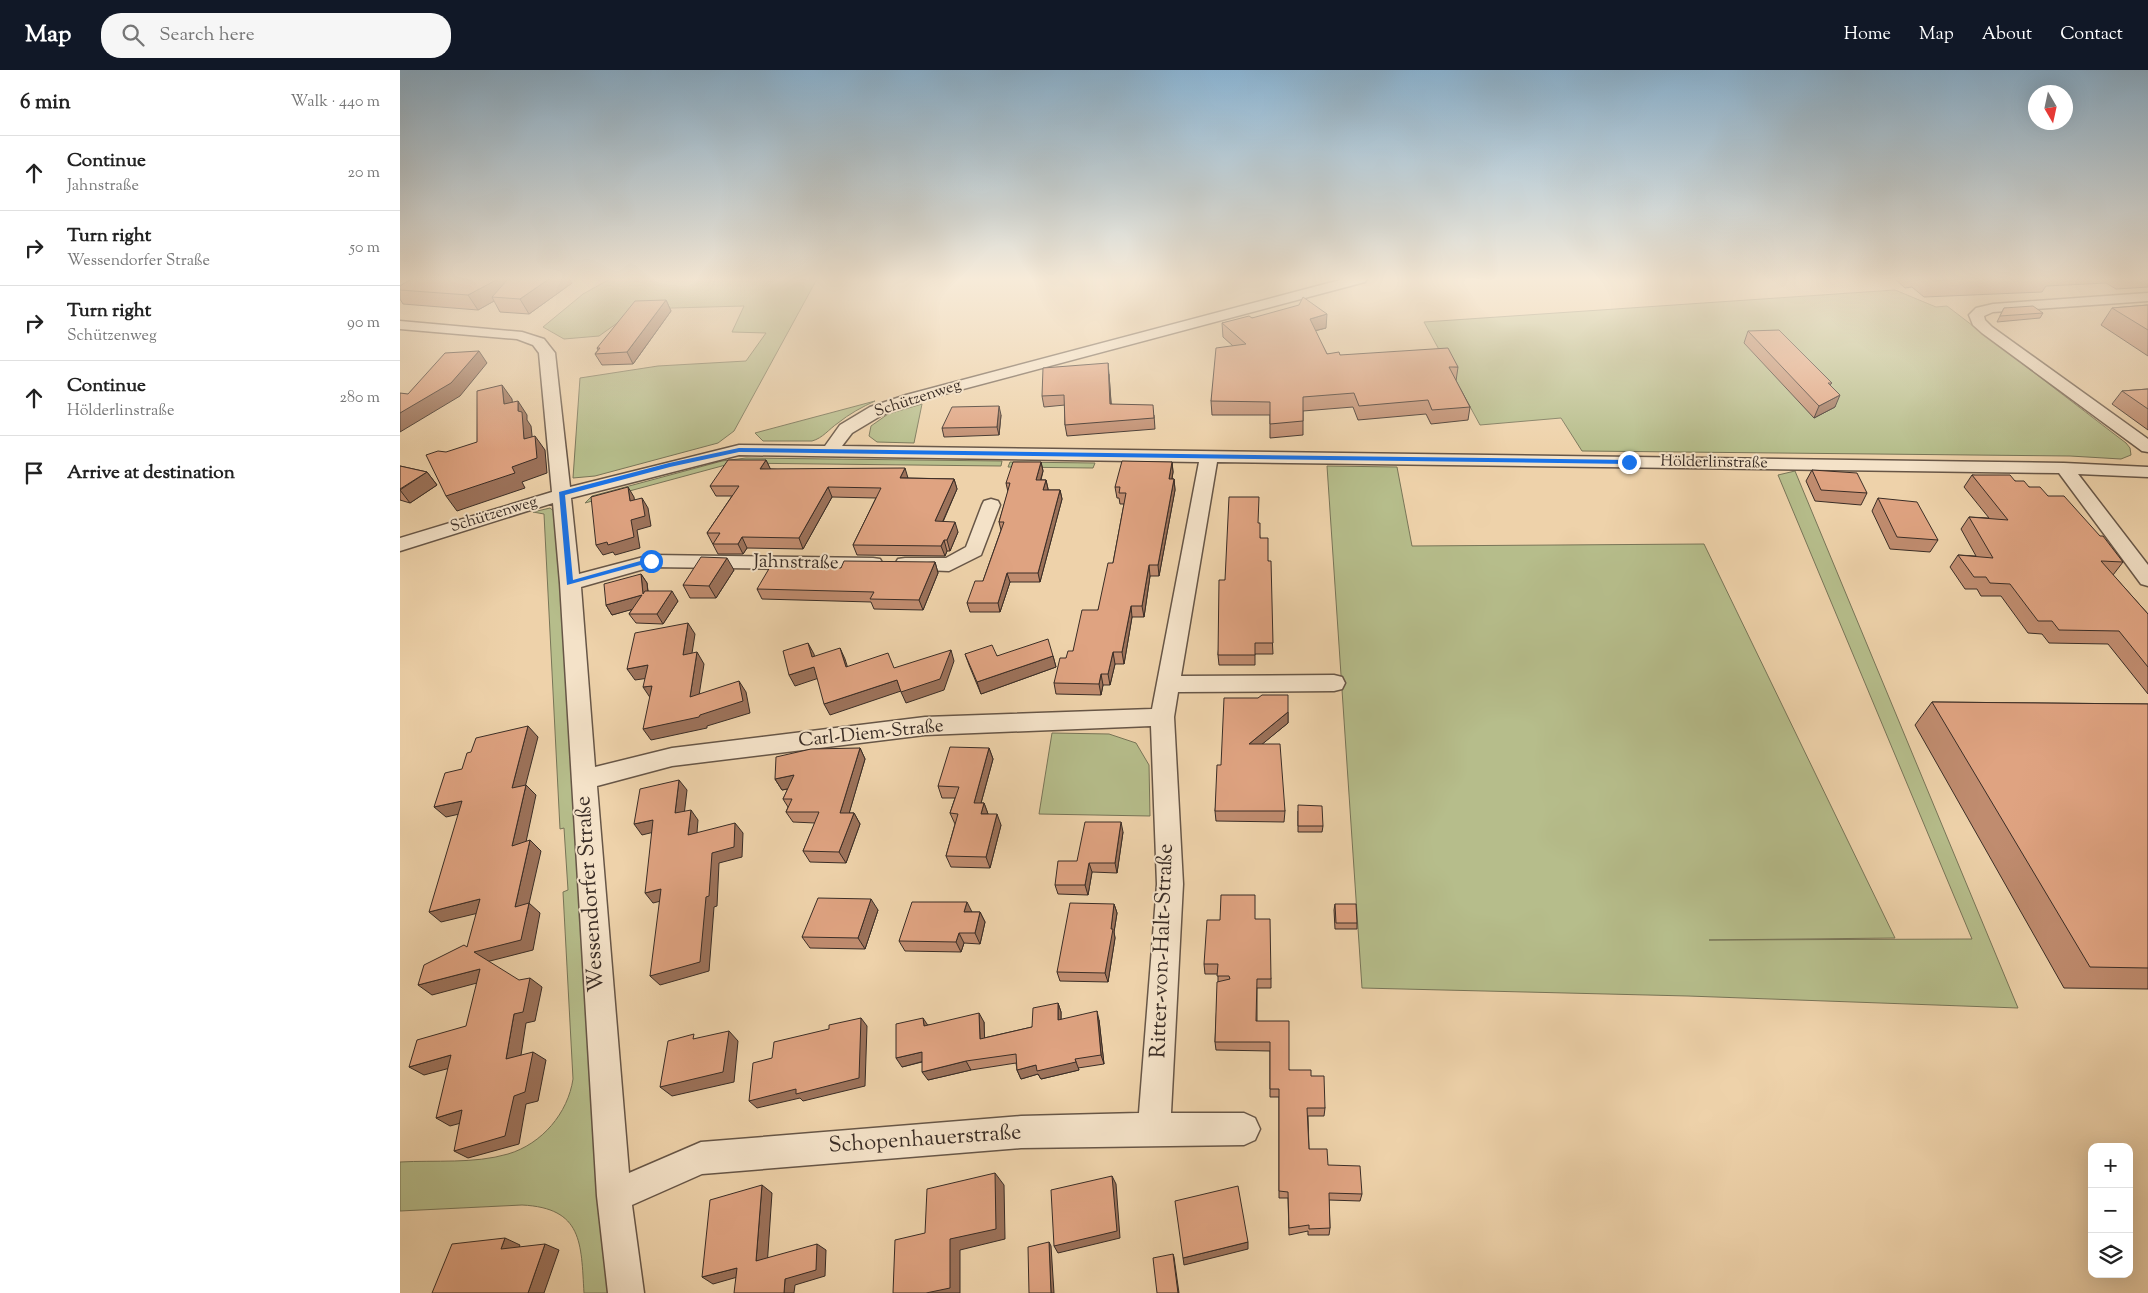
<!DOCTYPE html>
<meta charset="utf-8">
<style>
body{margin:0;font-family:"Sorts Mill Goudy",serif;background:#f6f6f6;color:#222}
.controls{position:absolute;right:15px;bottom:15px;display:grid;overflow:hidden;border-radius:10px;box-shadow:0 5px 20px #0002}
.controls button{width:45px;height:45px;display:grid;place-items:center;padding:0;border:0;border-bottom:1px solid #e0e0e0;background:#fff;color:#222;font:25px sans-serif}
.compass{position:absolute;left:1628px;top:15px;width:45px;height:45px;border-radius:50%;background:#fff;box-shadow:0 5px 20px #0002;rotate:171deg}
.stop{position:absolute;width:15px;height:15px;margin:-11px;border:4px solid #1a73e8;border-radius:50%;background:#fff}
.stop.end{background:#1a73e8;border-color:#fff;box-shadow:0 1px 5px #0008}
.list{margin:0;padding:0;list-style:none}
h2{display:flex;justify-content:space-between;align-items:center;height:65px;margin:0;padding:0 20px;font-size:21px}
h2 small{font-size:16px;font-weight:400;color:#767676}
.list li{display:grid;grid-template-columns:32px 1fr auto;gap:15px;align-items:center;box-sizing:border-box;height:75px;padding:0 20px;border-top:1px solid #e0e0e0}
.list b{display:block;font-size:19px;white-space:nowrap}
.list p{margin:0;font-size:16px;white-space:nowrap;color:#767676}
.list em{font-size:16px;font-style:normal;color:#767676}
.icon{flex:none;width:28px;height:28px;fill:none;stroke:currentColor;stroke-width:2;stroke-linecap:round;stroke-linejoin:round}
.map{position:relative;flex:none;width:1748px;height:1223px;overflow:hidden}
header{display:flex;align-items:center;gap:30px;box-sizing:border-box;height:70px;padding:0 25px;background:#111827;color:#fff}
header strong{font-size:24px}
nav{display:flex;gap:28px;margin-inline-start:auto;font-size:18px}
.search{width:350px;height:45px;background:#f6f6f6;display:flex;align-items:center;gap:12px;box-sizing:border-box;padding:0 18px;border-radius:20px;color:#767676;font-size:19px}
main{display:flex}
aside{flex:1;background:#fff}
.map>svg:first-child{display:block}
.green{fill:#b6bd8b;stroke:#787558}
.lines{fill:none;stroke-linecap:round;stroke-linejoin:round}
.minor-casing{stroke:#675647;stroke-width:3}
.minor{fill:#f4e2c8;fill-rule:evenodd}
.wall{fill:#c08c6f;stroke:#3a2d26}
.shaded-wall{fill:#9c725a;stroke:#3a2d26}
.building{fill:#dfa381;stroke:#3a2d26}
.route{fill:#1a73e8}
.labels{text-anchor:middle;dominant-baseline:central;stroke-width:4;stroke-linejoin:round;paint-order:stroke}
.far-street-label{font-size:16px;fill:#3a2d26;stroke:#f4e2c8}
.street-label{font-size:19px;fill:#3a2d26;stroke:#f4e2c8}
.near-street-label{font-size:22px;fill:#3a2d26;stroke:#f4e2c8}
</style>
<header>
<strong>Map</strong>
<div class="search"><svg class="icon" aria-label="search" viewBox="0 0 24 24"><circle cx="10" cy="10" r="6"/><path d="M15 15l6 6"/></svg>Search here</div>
<nav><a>Home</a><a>Map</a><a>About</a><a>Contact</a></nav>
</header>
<main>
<aside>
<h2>6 min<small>Walk · 440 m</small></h2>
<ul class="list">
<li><svg class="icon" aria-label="ahead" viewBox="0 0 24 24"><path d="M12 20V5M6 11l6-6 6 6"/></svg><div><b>Continue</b><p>Jahnstraße</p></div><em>20 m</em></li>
<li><svg class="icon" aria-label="right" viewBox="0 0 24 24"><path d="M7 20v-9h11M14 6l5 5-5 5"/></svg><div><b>Turn right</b><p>Wessendorfer Straße</p></div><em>50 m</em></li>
<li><svg class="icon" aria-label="right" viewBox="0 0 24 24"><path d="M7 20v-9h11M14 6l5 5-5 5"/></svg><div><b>Turn right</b><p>Schützenweg</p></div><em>90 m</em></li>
<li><svg class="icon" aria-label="ahead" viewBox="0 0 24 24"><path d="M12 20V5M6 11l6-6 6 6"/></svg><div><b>Continue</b><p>Hölderlinstraße</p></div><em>280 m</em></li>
<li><svg class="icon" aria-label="arrive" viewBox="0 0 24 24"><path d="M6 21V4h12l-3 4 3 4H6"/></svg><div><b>Arrive at destination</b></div></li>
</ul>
</aside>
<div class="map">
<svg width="1748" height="1223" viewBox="0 0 1748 1223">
<rect width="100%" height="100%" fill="#eed2aa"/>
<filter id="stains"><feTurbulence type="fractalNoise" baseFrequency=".004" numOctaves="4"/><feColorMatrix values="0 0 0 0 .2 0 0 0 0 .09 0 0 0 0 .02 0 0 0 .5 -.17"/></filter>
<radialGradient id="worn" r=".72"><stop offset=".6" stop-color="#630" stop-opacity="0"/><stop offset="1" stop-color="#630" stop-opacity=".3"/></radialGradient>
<path class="green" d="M210,209H417L334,361L318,373L195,406L173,408L180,308L258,296L346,291L366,263L332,262L344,236L237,239L199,266L164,269L143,257L183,224Z
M1495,220L1536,237L1547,236L1726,373L1730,378L1731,385L1721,389L1670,386L1182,381L1161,348L1080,355L1024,252Z
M475,331C462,337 449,344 438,353C429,359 423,368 412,371H363L355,363Z
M522,334L514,373L477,372L469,366L471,356L488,344Z
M346,388L602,391L601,396L333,393L185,433L192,426L322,391Z
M610,392L695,393L693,398L608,397Z
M927,396L997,397L1012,476L1304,474L1495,868L1309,870L1572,869L1378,405L1395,401L1618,938L1288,926L962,918Z
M150,438L155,442L212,1223H184C181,1173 183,1138 122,1135L0,1141V1092C35,1090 74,1094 108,1084C142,1074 168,1043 173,1009L163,822L168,820L164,758L160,759L144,444L133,442Z
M652,663L709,664L736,673L749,695L750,746L639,744Z"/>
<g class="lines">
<defs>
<path id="minor" d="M944,209H967L965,212L518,331L482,345L452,363L442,376L1664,393L1748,397V407L1678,404L1748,495V516L1741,514L1659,403L817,392L781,606L934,605L942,607L945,613L942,619L934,621L778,622L774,647L783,814L771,1043H844L855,1048L860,1059L855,1070L844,1075L621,1078L302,1104L232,1135L244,1223H208L197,1126L160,513L153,433L0,481V468L152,422L139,283L133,275L117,269L0,259V251L122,262L144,269L155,283L170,417L339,375L425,376L440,355L470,337L506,325ZM339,385L799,392L752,639L525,647L272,678L195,697L181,517L251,497L473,500L480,499L483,494L480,489L473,488L251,485L179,504L171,428ZM751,656L757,814L739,1043L621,1046L301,1072L229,1103L197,716L272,696L525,665Z
M1748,223V231L1593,242L1584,246L1585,250L1592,257L1748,369V382L1742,381L1582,263L1573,255L1569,245L1576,238L1593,234Z
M591,429L598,431L600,435L581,485L549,501L498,499L495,494L498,489L505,488H546L566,477L582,435L584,431Z"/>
</defs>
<use href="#minor" class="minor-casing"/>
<use href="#minor" class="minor"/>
</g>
<path class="wall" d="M1495,209H1748V217L1716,219L1706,213L1646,216L1642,222L1524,227L1512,217L1505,218Z
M172,213L129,244L100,242L94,231L78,240L3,234L0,229V216Z
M266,230L271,241L233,294L202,295L195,284L198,280L197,278Z
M1748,235V286L1701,255L1712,238Z
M1604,238L1643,243L1640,248L1597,252Z
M852,248L926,258L915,261L927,284L1058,297L1056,311L1070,337L1068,350L1031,354L1026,344L958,350L953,337L903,341V365L870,368V345H812L811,331L833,276L823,267L822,253Z
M1348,261L1432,313L1430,315L1435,337L1414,348L1344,273Z
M709,304L711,334L754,345L755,359L667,366L665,355V335L644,337L642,326Z
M1748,319V360L1712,334L1722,321Z
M601,345L599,365L544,367L542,358Z
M366,390L370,399L508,408L554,409L557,419L543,452L558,462L550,481H547L545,486L457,485L453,475L476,428L432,427L403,479L347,478L343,484H318L307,463L332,426H316L310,416Z
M641,392L643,401L641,410H646L648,419V420H660L662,429L640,512H610L600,542H570L567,533L583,511L601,460L599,452L608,422L606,413Z
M772,392L773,402L772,409H774L775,420L759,506H750L744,547H732L724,594H715L710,615H703L701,625L656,624L654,613L666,588L673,581L698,540L713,493L724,434H720L719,428H717L715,417Z
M0,396L27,402L37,415L10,433L0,430Z
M1412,400L1467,423L1461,435L1415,431L1406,411Z
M1572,405L1615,411L1629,417L1648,426L1723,492L1713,505L1748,544V624L1708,574L1649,573L1642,564L1628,563L1601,526H1581L1577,519H1565L1550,497L1558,485L1576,486L1561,459L1569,447L1589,448L1564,417Z
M1478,428L1538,470L1530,482L1490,479L1472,441Z
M858,453L860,468L868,491L873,584H855V595H819L818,585L825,510Z
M535,492L538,503L523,540L474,539L471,532L362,529L357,519L441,498Z
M334,500L316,528H290L283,515Z
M241,504L247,513L248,521L278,531L263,554L236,553L229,544L232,539L212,545L206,535Z
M565,584L597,586H653L656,597L581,624L569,595Z
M1532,632L1748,634V919L1664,918L1515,655Z
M888,642V653L862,674L885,741L884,752L816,751L815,741L821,695Z
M460,678L465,689L449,743H454L460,754L446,793L410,792L403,781L415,753L393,752L386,742L388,737L383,729L388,719L382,720L375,709Z
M589,678L593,689L581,733H584L588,744L601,755L590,798L551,797L546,786L555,754L550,743L555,728H542L538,716Z
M898,741L923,756L922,762H898Z
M723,762L717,803L692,802L688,825L658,824L655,815L677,791Z
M714,834L717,843L714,862L715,868L708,912L660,911L657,902Z
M935,834L957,853V859H935L934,840Z
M478,840L465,879L410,878L402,867Z
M571,842H580L585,852L580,874L564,873L561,882L505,881L499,871Z
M856,849L871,909V918H857V951L889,1000L911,1006L925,1038L924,1046H908L909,1079L962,1124L960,1131L929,1130L930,1158L929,1165H908V1161L889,1165L888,1128H879V1027H870V981L816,980L815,972L818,912V904H805L804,894Z
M658,933L661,942V950H699L704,994L678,998L679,1000L641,1009L638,1004L621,1009L617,1000L616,993L571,1000L528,1010L522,992L502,997L528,955L584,952V968L632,957Z"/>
<path class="shaded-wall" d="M98,209H124L92,227L94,231L78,240L68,225Z
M149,209H169L172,213L129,244L120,229Z
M266,230L271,241L233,294L227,282Z
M927,244L926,258L909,262L910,249Z
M79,281L87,293L60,326L0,362V343Z
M708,293L709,304L712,345L710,334Z
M102,315L112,329L114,348L104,334Z
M1440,325L1435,337L1414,348L1419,336Z
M118,331L127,345V350L131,356L134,384L124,369L118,341Z
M599,336L601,345L599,365L597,357Z
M135,366L145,380L147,403L122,412L125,418L57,441L46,426L112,397Z
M366,390L371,400L360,399Z
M641,392L643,401L638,419L636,410Z
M772,392L773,402L770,420L769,409Z
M505,398L508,408H500Z
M27,402L37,415L10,433L0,420Z
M554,409L557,419L538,462L535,451Z
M774,409L775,420L759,506L758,495Z
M646,410L648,419L645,429L643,420Z
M228,417L234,427L236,441L230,431Z
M428,417L432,427L403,479L399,468Z
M660,420L662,429L640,512L638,503Z
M242,428L248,438L251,456L237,460L240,478L215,485L213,482L203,485L196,475L231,450Z
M555,452L558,462L550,481L547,470Z
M342,467L347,478L343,484L338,474Z
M544,470L547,481L545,486L541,476Z
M327,488L334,500L316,528L309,516Z
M535,492L538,503L523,540L519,530Z
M749,495L750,506L744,547L742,536Z
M607,503L610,512L600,542L598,533Z
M241,504L247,513L249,534L243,524Z
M272,521L278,531L263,554L257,544Z
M242,525L248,535L212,545L206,535Z
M731,536L732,547L724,594L722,582Z
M288,553L295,564L290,596L283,585Z
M408,573L414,584L417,598L412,587Z
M440,578L445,589L451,608L446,597Z
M551,580L554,591L544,620L506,633L501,622Z
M297,582L304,594L297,638L290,627Z
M713,582L715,594L710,615L708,604Z
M653,586L656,597L581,624L577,612Z
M248,595L256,607L235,610L227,599Z
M414,597L419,608L395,616L389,605Z
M701,604L703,615L701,625L699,614Z
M497,610L501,621L430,645L424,634Z
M339,611L346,622L350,643L307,656V658L251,670L243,659L300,645Z
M252,616L251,629L243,617Z
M888,642V653L849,685V674Z
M128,656L138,667L122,729L112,718Z
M460,678L465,689L446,754L440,743Z
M589,678L593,689L578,744L574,733Z
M394,705L401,716L382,720L375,709Z
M279,710L287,720L283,754L275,743Z
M126,715L136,725L123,786L112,776Z
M62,731L73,741L46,747L34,737Z
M584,733L588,744H581Z
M291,740L298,750L296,775L288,765Z
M454,743L460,754L446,793L439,782Z
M597,744L601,755L590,798L586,787Z
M253,750L262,760L242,765L234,754Z
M721,752L723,762L717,803L715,793Z
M335,753L343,763L342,787L319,793L317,836L314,837L309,901L260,915L250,906L312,783Z
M130,770L141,781L126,847L115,837Z
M689,793L692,802L688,825L685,815Z
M261,819L269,829L253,833L245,823Z
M80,829L91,840L41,852L29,842Z
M471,829L478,840L465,879L458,868Z
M567,832L572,842H564Z
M129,833L140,843L133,880L86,892L74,882Z
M714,834L717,843L714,862L715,868L708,912L705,903Z
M580,842L585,852L580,874L575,863Z
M559,863L564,873L561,882L556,872Z
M80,899L92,909L32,925L18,915Z
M130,908L142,917L135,951L126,953L119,998L106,989L114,944Z
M658,933L661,942V959L658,950Z
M697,941L699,950L704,994L701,985Z
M579,943L584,952L585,978L580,969Z
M461,948L467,956L465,1016L403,1031L400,1028L357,1038L349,1031Z
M523,948L529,957L524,956Z
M329,961L338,971L334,1012L272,1026L260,1017Z
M133,982L146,990L138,1031L126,1034L119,1074L68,1088L54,1081Z
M522,982L528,990L502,997L496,988Z
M51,985L65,994L24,1005L9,997Z
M675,989L679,1000L641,1009L638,1004L621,1009L617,1000L636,995Z
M566,991L571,1000L528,1010L522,1002Z
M62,1040L76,1049L50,1056L36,1048Z
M595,1103L604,1115L605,1169L560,1180V1223H526L550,1169Z
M712,1106L716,1114L720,1168L658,1183L654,1176Z
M362,1115L372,1123L367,1197L356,1191Z
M105,1168L120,1175L116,1185L101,1179Z
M649,1172L651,1176L654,1223H651Z
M848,1172V1179L784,1195L783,1188Z
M145,1174L159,1180L144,1223H128Z
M417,1174L426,1180L425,1206L395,1215L394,1223H384L385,1209Z
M773,1184L774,1187L779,1223H778Z
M337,1198L348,1204L313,1214L302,1207Z"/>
<path class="building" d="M11,209H98L68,225L0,220V216Z
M108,209H149L120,229L92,227Z
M1531,209H1568L1533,211Z
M903,227L927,244L910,249L927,284L939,282L940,285L1048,278L1058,297H1049L1070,337L1032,340L1028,330L959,336L954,323L903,327V351L870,354V332L811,331L816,278L846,274L822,253L849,246L852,248L899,235Z
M266,230L227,282L195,284L200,278H197L235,231Z
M1748,235V260L1712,238Z
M1633,236L1643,243L1600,246L1604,238Z
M1379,260L1432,313H1428L1440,325L1419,336L1348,261Z
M79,281L51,313L0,343V323L8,324L45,283Z
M708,293L710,334L753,335L754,348L665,355L664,325L642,326L643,298Z
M102,315L104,334L118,331V341L122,342L124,369L135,366L137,388L112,397L115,403L46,426L26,385L38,381L46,382L77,372V321Z
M1748,319V339L1722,321Z
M599,336L597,357L542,358L552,337Z
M328,390H366L360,399L505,398L500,408L554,409L535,451L555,452L547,470H544L541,476L453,475L481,418L428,417L399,468L342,467L338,474H313L320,463H307L339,416H310Z
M722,391L772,392L769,409H774L758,495H749L742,536H731L722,582H713L708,604H701L699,614L654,613L660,588H666L668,581H673L682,540H698L708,493H713L726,423H719L720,417H715Z
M613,392H641L636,410H646L643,420H660L638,503H607L598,533H567L575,511H583L604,452H599L610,413H606Z
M0,396L27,402L0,419Z
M1412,400L1457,403L1467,423L1421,420Z
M1572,405H1610L1615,411H1624L1629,417H1640L1648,426H1664L1700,466H1703L1723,492L1701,491L1748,544V597L1719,561L1659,560L1652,551H1638L1610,514L1590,513L1586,507H1574L1558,485L1593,488L1569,447L1608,450Z
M228,417L230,431L242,428L245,446L231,450L234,467L208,475L207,472L196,475L191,427Z
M829,427H859L858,453H860V468H868V491H871L873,573H855V585H818L819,510H825Z
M1478,428L1517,432L1538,470L1497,467Z
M301,487L327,488L309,516L283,515Z
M444,491L535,492L519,530L470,529L474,522L357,519L370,497L441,498Z
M241,504L243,524L245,521H272L257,544H229L242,525L206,535L204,514Z
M288,553L283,585L297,582L290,627L339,611L343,631L300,645L299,647L243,659L252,616L243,617L248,595L227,599L235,563Z
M648,569L653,586L577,612L565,584L592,575L597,586Z
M408,573L412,587L440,578L446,597L488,583L494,598L551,580L540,609L501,622L497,610L424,634L414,597L389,605L383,581Z
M862,625H888V642L849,674H880L885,741H815L817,695H821L824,628H858Z
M1532,632L1748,634V898L1690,897Z
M128,656L112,718L126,715L112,776L130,770L115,837L129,833L121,870L74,882L119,910L130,908L123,942L114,944L106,989L133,982L125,1022L114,1026L105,1066L54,1081L62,1040L36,1048L51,985L9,997L17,970L66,956L80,899L18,915L24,895L64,875L67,877L80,829L29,842L62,731L34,737L45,703L62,699L67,683L71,682L76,668Z
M550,677L589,678L574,733H584L581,744H597L586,787L546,786L558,744L550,743L559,717L538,716Z
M460,678L440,743H454L439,782L403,781L419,742H386L392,729H383L394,705L375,709L376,687L411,679Z
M279,710L275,743L291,740L288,765L335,753L334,777L312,783L309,826L306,827L300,892L250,906L261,819L245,823L253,750L234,754L240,719Z
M898,735L922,736L923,756H898Z
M685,752H721L715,793H689L685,815H655L658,791H677Z
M821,825H855V849H870L871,909H857L856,951H889V1000H911V1006H924L925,1038H907L909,1079H927L928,1095L960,1096L962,1124L929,1123L930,1158L909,1159V1155L889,1158L888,1122L879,1121V1019H870V972H815L817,912L830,909L829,906H817L818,894H804L807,850H820Z
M418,828L471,829L458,868L402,867Z
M512,832H567L564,842H580L575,863H559L556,872L499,871Z
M670,833L714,834L711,859H713L705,903L657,902Z
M935,834H956L957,853H936Z
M658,933V950L697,941L701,985L675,989L676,992L637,1001L636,995L617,1000L616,984L566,991L522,1002V982L496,988V954L523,948L524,956L579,943L580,969L632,957L633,938Z
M461,948L459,1008L396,1024V1019L349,1031L353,993L372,988L374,972L429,959V955Z
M329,961L323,1002L260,1017L268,971L294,964L293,969Z
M595,1103L596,1159L550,1169V1218L526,1223H493L495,1170L525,1163L527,1119Z
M712,1106L717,1161L654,1176L651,1120Z
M362,1115L356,1191L417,1174L416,1200L385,1209L384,1223H334L337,1198L302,1207L310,1130Z
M838,1116L848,1172L783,1188L775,1131Z
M105,1168L101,1179L145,1174L128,1223H32L52,1174Z
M649,1172L651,1223H629L628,1177Z
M773,1184L778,1223H757L753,1188Z"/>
<linearGradient id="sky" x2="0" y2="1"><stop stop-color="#8ab4d3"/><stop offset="0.55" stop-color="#f7ebd9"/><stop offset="1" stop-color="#f7ebd9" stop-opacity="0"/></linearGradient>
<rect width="1748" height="380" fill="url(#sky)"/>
<path class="route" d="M339,378L1229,390L1232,392L1229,394L339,382L270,397L165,425L173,510L251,488L255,491L167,515L159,422L269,393Z"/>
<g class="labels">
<g class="far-street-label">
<text transform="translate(518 329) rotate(-18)">Schützenweg</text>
<text transform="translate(1314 393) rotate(1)">Hölderlinstraße</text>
<text transform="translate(94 445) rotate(-17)">Schützenweg</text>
</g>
<g class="street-label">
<text transform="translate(396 493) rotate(1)">Jahnstraße</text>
<text transform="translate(471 664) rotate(-6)">Carl-Diem-Straße</text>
</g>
<g class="near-street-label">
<text transform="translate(191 824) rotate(-94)">Wessendorfer Straße</text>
<text transform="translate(763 881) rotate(-88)">Ritter-von-Halt-Straße</text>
<text transform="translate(525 1070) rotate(-4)">Schopenhauerstraße</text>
</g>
</g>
<rect width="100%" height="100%" filter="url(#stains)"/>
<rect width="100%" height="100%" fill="url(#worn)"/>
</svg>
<div class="controls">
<button>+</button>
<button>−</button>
<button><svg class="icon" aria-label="layers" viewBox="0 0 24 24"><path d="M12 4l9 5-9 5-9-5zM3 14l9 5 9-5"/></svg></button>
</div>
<svg class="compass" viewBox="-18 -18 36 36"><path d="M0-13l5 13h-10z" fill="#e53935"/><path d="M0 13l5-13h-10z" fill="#767676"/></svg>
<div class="stop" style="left:251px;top:491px"></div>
<div class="stop end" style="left:1229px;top:392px"></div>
</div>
</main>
